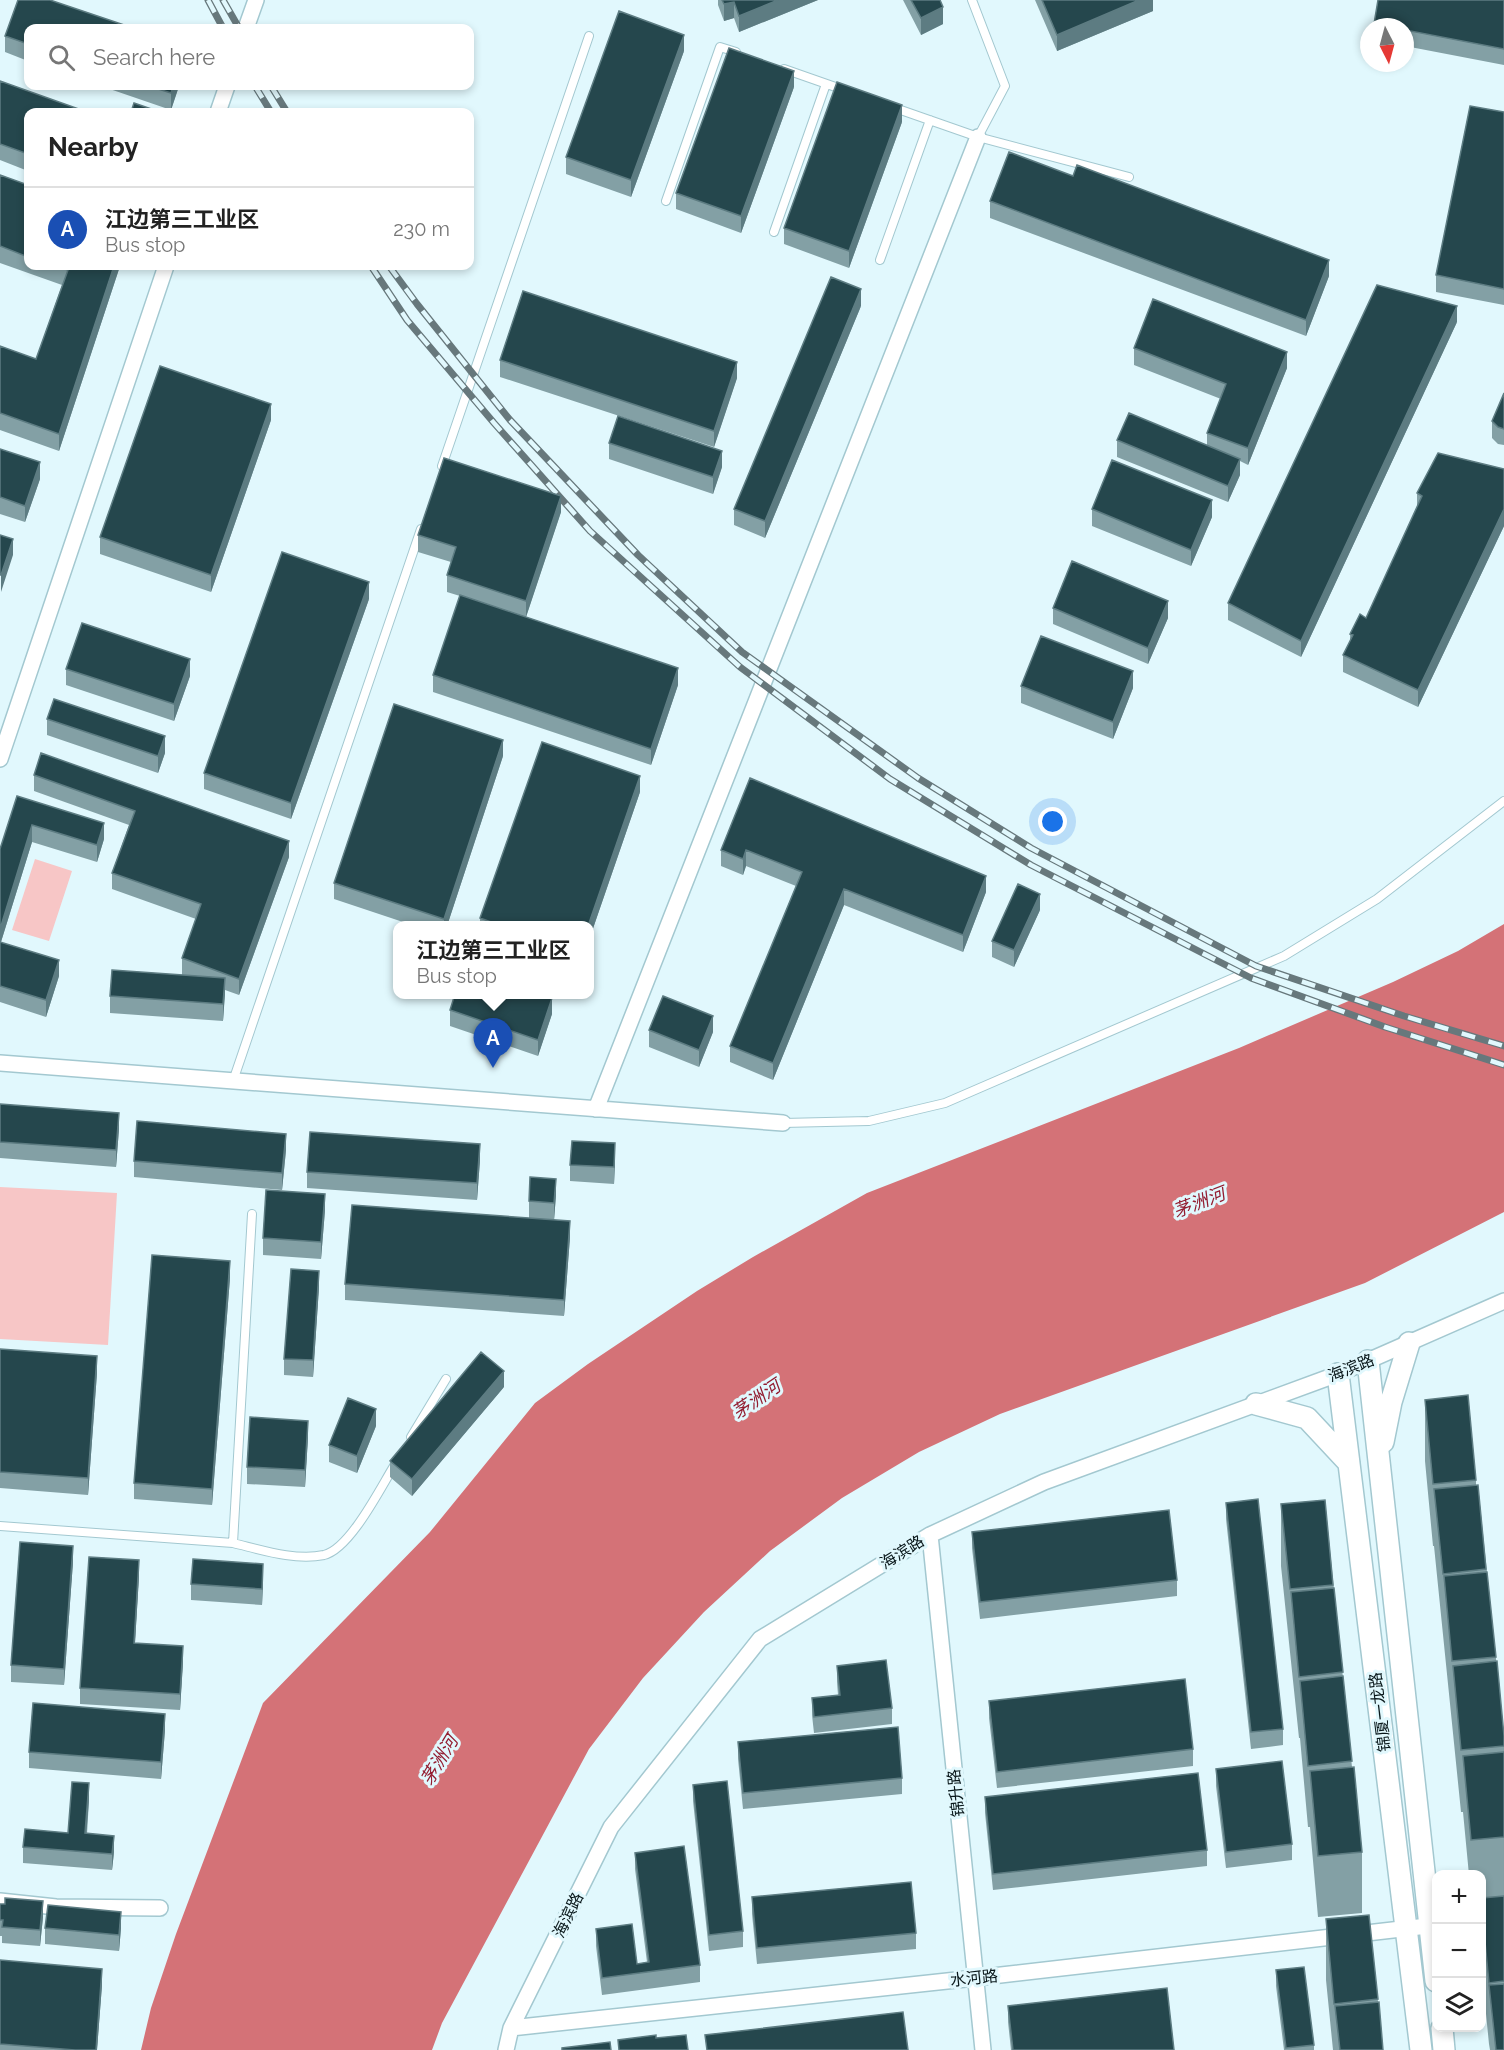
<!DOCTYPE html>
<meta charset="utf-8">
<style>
body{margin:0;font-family:Raleway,"Noto Sans SC",sans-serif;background:#f6f6f6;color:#222}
.controls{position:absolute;right:18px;bottom:18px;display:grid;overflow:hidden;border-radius:12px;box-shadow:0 3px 9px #0003}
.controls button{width:54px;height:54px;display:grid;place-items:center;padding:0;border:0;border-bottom:2px solid #e0e0e0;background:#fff;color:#222;font:30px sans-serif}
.compass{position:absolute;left:1360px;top:18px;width:54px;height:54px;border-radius:50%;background:#fff;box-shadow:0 3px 9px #0003;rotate:174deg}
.you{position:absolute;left:1053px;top:822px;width:21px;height:21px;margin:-15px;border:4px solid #fff;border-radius:50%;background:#1a73e8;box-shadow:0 0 0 9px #1a73e833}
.badge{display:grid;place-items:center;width:39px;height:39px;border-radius:50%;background:#0b8043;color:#fff;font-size:20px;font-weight:700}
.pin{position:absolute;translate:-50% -50px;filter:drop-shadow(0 2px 3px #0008)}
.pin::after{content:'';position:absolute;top:32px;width:21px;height:18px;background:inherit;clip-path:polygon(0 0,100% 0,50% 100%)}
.popup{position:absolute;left:393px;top:921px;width:201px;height:78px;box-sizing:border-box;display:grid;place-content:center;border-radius:12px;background:#fff;filter:drop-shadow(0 2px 4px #0005);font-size:20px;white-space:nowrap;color:#767676}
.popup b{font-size:22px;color:#222}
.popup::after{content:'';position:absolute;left:50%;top:100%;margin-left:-12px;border:12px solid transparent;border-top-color:#fff}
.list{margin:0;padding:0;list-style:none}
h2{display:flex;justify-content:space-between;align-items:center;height:78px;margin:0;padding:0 24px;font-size:26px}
h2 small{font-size:20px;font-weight:400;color:#767676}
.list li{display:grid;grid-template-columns:39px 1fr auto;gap:18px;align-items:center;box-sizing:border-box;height:84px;padding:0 24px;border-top:2px solid #e0e0e0}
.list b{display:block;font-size:22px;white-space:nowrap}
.list p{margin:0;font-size:20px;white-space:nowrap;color:#767676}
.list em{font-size:20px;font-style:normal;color:#767676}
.icon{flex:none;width:33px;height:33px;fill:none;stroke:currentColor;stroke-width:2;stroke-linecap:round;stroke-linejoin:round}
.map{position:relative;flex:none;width:1504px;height:2050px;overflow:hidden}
.search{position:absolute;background:#fff;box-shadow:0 3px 9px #0003;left:24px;top:24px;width:450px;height:66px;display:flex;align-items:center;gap:15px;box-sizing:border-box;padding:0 21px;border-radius:12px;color:#767676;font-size:22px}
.panel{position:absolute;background:#fff;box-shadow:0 3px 9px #0003;left:24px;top:108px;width:450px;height:162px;border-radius:12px}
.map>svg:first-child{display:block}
.green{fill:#f7c6c6}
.water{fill:#d47277}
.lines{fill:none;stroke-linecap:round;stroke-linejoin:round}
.lane-casing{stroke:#a3c8d0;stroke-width:10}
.street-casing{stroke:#a3c8d0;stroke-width:18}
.secondary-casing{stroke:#a3c8d0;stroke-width:24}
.lane{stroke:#fff;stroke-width:8}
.street{stroke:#fff;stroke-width:15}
.secondary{stroke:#fff;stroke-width:21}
.rail-casing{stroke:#67787c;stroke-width:7}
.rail{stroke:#e1f8fd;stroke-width:4.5;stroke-dasharray:14;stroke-linecap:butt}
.wall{fill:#83a0a5}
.shaded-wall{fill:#5d7c82}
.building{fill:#25474d;stroke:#5d7c82;stroke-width:1.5}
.labels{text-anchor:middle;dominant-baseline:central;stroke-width:6;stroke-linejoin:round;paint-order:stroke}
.street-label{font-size:16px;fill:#09171a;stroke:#e1f8fd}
.water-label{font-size:18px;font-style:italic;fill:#931c30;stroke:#e1f8fd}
</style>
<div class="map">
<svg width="1504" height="2050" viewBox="0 0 1504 2050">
<rect width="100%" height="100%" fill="#e1f8fd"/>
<path class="green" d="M35,859L72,871L49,941L12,930Z
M0,1187L117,1193L108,1345L0,1339Z"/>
<path class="water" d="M1504,924V1212L1365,1283L1000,1414L919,1452L842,1498L770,1551L704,1612L643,1678L589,1749L442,2023L432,2050H141L151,2008L176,1934L263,1703L430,1532L535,1403L588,1364L697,1291L753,1257L867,1193L1239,1048L1393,982L1458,951Z"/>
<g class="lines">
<defs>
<path id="lane" d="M972,0L1005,86L978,137
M784,69L844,90
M895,108L978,137L1129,177
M666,201L720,47L736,52
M774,232L826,84
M880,260L930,120
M442,466L589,36
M233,1081L421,529
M783,1123L869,1121L945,1103L1284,956L1377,899L1504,801
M411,1437L446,1379
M0,1526L233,1543L252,1214
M233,1543C262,1550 295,1561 324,1555C350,1549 381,1487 394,1466"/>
<path id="street" d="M246,28L256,0
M218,112L227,86
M0,759L166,266
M0,1063L783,1123
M596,1109L978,137
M930,1535L983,2050
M0,1901L56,1907L160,1908
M511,2028L975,1978L1436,1925
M506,2050L511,2028L611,1827L760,1639L930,1535L1044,1482L1338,1374L1504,1301"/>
<path id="secondary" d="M1368,1361L1436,1981
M1338,1374L1421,2050
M1256,1404L1307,1418L1349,1463
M1383,1442L1391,1402L1409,1343
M1442,2028L1444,2050"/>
</defs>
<use href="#lane" class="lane-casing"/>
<use href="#street" class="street-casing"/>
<use href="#secondary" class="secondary-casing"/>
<use href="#lane" class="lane"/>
<use href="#street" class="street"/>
<use href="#secondary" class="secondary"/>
<defs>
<path id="rail" d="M208,0L223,28
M223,0L239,28
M255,86L271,112
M271,86L287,112
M371,266L407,320L494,423L590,531L740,667L890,779L1031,865L1251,978L1385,1027L1504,1065
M389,266L417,304L510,420L638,555L742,652L918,778L1031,848L1256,966L1404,1016L1504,1046"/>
</defs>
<use href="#rail" class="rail-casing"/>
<use href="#rail" class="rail"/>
</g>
<path class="wall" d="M718,0H818L739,32L734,18L724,21L718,5Z
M903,0H940L943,24L921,35Z
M1035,0H1153V11L1057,51Z
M1504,0V65L1405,46V27H1374V24Z
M28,28V61L5,52V36Z
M684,51L631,197L566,174V157Z
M0,81L28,112V171L0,160Z
M101,86H179L171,110Z
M794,87L741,233L676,209V193Z
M1504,112V305L1436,292V275Z
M902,122L849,268L784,244V228Z
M0,175L28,185V266H120L59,451L0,430V346L36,359L62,285L0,263Z
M1073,176L1329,276L1306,336L990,218V201Z
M861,306L765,538L734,525V509Z
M1457,322L1301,657L1228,620V603Z
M1134,348L1287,368L1248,465L1240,461V475L1228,502L1117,457V440L1207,445V433L1221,399L1134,365Z
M500,360L737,378L714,447L500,377Z
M1504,393V445L1498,444L1492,438V421Z
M271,420L211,592L100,554V537Z
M609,443L722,467L713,494L609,459Z
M0,449L40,479L25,522L0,514Z
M1504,469V526L1418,707L1343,672V655L1350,642V634L1366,618L1417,507V493Z
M1092,509L1212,517L1191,566L1092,526Z
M561,512L526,617L678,685L651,765L433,692V675L460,596L447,592V575L451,562L418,552V535Z
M369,599L291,819L204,789V773Z
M1053,608L1168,618L1148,664L1053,624Z
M66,669L190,676L174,721L66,685Z
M1021,686L1133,688L1113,739L1021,703Z
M47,719L165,753L158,773L47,735Z
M503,756L447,926H415L334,899V883Z
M34,775L289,857L239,995L225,990L223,1021L110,1013V996L182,975V958L196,919L112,889V873L129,825L34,791Z
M750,778L986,892L963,952L844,905L773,1080L730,1062V1046L796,886L746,866L743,875L721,866V850Z
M640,792L589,940V926H480V918Z
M17,796L104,839L97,862L32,842L1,942L59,976L46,1017L0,1002V849Z
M1040,910L1014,967L992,957V941Z
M450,1010L552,1014L538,1056L450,1026Z
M649,1030L713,1032L699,1067L649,1047Z
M0,1104L119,1129L116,1167L0,1158Z
M286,1150L282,1190L134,1177V1161Z
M480,1160L477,1200L307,1188V1172Z
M615,1160L614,1184L570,1181V1165Z
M556,1195L554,1220L570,1237L564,1316L345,1300V1284L529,1218V1201Z
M325,1210L321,1259L263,1255V1238Z
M230,1278L212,1505L134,1499V1483Z
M319,1287L313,1377L284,1375V1359Z
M0,1349L97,1373L88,1495L0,1488Z
M504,1387L412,1496L390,1477V1461Z
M1425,1400L1476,1480V1485H1478L1504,1736V2050H1490L1489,2044L1482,1973V1875H1469L1463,1812H1461L1434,1546H1433L1425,1461Z
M376,1426L357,1473L329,1462V1445Z
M308,1437L305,1487L247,1484V1467Z
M1325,1500L1352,1767L1362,1852V1913L1318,1917L1310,1827H1308L1300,1738H1299L1281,1566V1504Z
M1226,1503L1283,1729V1745L1251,1749L1226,1519Z
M972,1532L1177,1580V1596L980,1619L972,1548Z
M73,1562L64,1685L11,1682V1665Z
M139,1576L135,1643L183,1662L180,1710L80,1704V1688Z
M263,1581L262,1605L191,1600V1584Z
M837,1666L892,1708V1724L814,1733L812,1715V1698L838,1695L837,1682Z
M989,1701L1193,1749V1766L997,1788L989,1718Z
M165,1730L161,1779L29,1768V1752Z
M738,1742L902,1778V1794L743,1809L738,1759Z
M1216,1769L1292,1844V1860L1226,1868L1216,1786Z
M693,1785L743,1931V1947L709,1951L693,1801Z
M985,1797L1207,1850V1866L993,1890L985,1813Z
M89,1800L87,1834L114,1852L112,1870L23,1863V1847L68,1833Z
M635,1853L700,1965V1982L602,1995L596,1946V1929L637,1964L647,1962L635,1869Z
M752,1897L916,1933V1949L757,1964L752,1914Z
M0,1904L43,1917L40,1946L2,1943V1936H0Z
M1369,1915L1383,2050H1333L1326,1980V1919Z
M45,1928H121L119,1951L45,1944Z
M0,1960L102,1985L97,2050H0Z
M1276,1970L1314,2045V2050H1284L1276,1986Z
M1008,2006L1174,2050H1011L1008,2022Z"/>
<path class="shaded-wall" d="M778,0H818L739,32V16Z
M1139,0H1153V11L1057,51V35Z
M734,2V18L724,21V4Z
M943,7V24L921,35V18Z
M684,35V51L631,197V180Z
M794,71V87L741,233V216Z
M173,86H179L171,110V93Z
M902,105V122L849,268V251Z
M1329,260V276L1306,336V320Z
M114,266H120L59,451V434Z
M861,289V306L765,538V521Z
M1457,306V322L1301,657V641Z
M1287,352V368L1248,465V448Z
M737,362V378L714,447V431Z
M271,404V420L211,592V575Z
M722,451V467L713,494V477Z
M1240,459V475L1228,502V486Z
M40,462V479L25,522V506Z
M561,496V512L526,617V601Z
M1212,500V517L1191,566V550Z
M1504,509V526L1418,707V690Z
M13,539V555L1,592V575Z
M369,582V599L291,819V803Z
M1168,601V618L1148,664V648Z
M190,659V676L174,721V704Z
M678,668V685L651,765V749Z
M1133,671V688L1113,739V722Z
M165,736V753L158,773V756Z
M503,740V756L447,926H444V919Z
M640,776V792L589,940V926H588Z
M104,823V839L97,862V845Z
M32,825V842L0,945V929Z
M289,841V857L239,995V979Z
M746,850V866L743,875V859Z
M986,876V892L963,952V935Z
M844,889V905L773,1080V1063Z
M1040,894V910L1014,967V950Z
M59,960V976L46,1017V1000Z
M225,978V994L223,1021V1004Z
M552,998V1014L538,1056V1040Z
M713,1016V1032L699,1067V1050Z
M119,1113V1129L116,1167V1150Z
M286,1134V1150L282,1190V1173Z
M615,1143V1160L614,1184V1167Z
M480,1144V1160L477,1200V1183Z
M556,1179V1195L554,1220V1203Z
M325,1194V1210L321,1259V1242Z
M570,1221V1237L564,1316V1300Z
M230,1261V1278L212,1505V1489Z
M319,1271V1287L313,1377V1360Z
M97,1356V1373L88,1495V1478Z
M504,1371V1387L412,1496V1479Z
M376,1409V1426L357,1473V1456Z
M308,1421V1437L305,1487V1470Z
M73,1546V1562L64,1685V1669Z
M139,1560V1576L134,1659V1643Z
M263,1564V1581L262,1605V1589Z
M183,1646V1662L180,1710V1694Z
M165,1714V1730L161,1779V1762Z
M89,1783V1800L85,1850V1833Z
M114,1836V1852L112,1870V1854Z
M43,1901V1917L40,1946V1930Z
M121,1912V1928L119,1951V1935Z
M102,1969V1985L97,2050H96Z"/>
<path class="building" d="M18,0H50L133,28H28V44L5,36Z
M722,0H778L739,16L734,2L724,4Z
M911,0H940L943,7L921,18Z
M1042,0H1139L1057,35Z
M1378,0H1504V49L1405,30V27H1390L1374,24Z
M619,11L684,35L631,180L566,157Z
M729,48L794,71L741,216L676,193Z
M0,81L87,112H28V154L0,144Z
M837,82L902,105L849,251L784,228Z
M149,86H173L171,93Z
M134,103L160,112H131Z
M1470,106L1504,112V289L1436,275Z
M1009,152L1073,176L1077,165L1329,260L1306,320L990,201Z
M0,175L28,185V257L0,246Z
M54,266H114L59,434L0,413V346L36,359L68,270Z
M831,277L861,289L765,521L734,509Z
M1377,285L1457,306L1301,641L1228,603Z
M523,291L737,362L714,431L500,360Z
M1153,299L1287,352L1248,448L1207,433L1226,384L1134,348Z
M160,366L271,404L211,575L100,537Z
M1504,393V429L1498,427L1492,421Z
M1129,413L1240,459L1228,486L1117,440Z
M618,416L722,451L713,477L609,443Z
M0,449L40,462L25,506L0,497Z
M1438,453L1504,469V509L1418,690L1343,655L1353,635L1350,634L1360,614L1366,618L1422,496L1417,493Z
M444,458L561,496L526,601L447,575L456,547L418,535Z
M1112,460L1212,500L1191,550L1092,509Z
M0,535L13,539L1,575H0Z
M282,552L369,582L291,803L204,773Z
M1072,561L1168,601L1148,648L1053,608Z
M460,595L678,668L651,749L433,675Z
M82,623L190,659L174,704L66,669Z
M1041,636L1133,671L1113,722L1021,686Z
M54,699L165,736L158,756L47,719Z
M394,704L503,740L444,919L334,883Z
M542,742L640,776L588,926H502L480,918Z
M41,753L289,841L239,979L182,958L201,904L112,873L135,811L34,775Z
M750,778L986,876L963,935L844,889L773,1063L730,1046L802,872L746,850L743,859L721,850Z
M17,796L104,823L97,845L32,825L0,929V849Z
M1018,884L1040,894L1014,950L992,941Z
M0,942L59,960L46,1000L0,986Z
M112,970L225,978L223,1004L110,996Z
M455,994H543L552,998L538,1040L450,1010Z
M663,996L713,1016L699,1050L649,1030Z
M0,1104L119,1113L116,1150L0,1142Z
M137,1121L286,1134L282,1173L134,1161Z
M310,1132L480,1144L477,1183L307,1172Z
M572,1141L615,1143L614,1167L570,1165Z
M530,1177L556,1179L554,1203L529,1201Z
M266,1190L325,1194L321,1242L263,1238Z
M352,1205L570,1221L564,1300L345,1284Z
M152,1255L230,1261L212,1489L134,1483Z
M291,1269L319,1271L313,1360L284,1359Z
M0,1349L97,1356L88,1478L0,1472Z
M481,1352L504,1371L412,1479L390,1461Z
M1468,1395L1476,1480L1433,1484L1425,1400Z
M348,1398L376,1409L357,1456L329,1445Z
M250,1417L308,1421L305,1470L247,1467Z
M1478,1485L1486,1569L1443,1574L1434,1489Z
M1258,1499L1283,1729L1251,1732L1226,1503Z
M1325,1500L1333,1585L1290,1589L1281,1504Z
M1169,1510L1177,1580L980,1602L972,1532Z
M20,1542L73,1546L64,1669L11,1665Z
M89,1557L139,1560L134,1643L183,1646L180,1694L80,1688Z
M193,1559L263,1564L262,1589L191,1584Z
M1487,1572L1496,1657L1452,1661L1444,1576Z
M1334,1588L1343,1672L1299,1677L1291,1592Z
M886,1660L892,1708L814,1717L812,1698L840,1695L837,1666Z
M1497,1661L1504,1736V1746L1461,1750L1453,1666Z
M1343,1676L1352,1761L1308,1766L1300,1681Z
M1185,1679L1193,1749L997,1772L989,1701Z
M33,1703L165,1714L161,1762L29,1752Z
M898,1727L902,1778L743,1793L738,1742Z
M1504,1752V1837L1471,1840L1463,1756Z
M1282,1761L1292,1844L1226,1852L1216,1769Z
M1354,1767L1362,1852L1318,1856L1310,1771Z
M1198,1773L1207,1850L993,1874L985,1797Z
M727,1781L743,1931L709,1935L693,1785Z
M72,1782L89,1783L85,1833L114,1836L112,1854L23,1847L25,1829L68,1833Z
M684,1846L700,1965L602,1978L596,1929L632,1924L637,1964L649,1962L635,1853Z
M911,1882L916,1933L757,1948L752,1897Z
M1504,1896V1981L1489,1983L1482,1911V1898Z
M5,1898L43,1901L40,1930L2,1927L3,1920H0V1904H5Z
M48,1905L121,1912L119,1935L45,1928Z
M1369,1915L1378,1999L1334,2004L1326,1919Z
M0,1960L102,1969L96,2050H75L0,2044Z
M1304,1967L1314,2045L1286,2048L1276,1970Z
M1504,1984V2050H1496L1489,1985Z
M1167,1988L1174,2050H1013L1008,2006Z
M1379,2002L1383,2050H1340L1335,2006Z
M903,2012L908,2050H707L705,2035Z
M656,2035V2038L686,2035L688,2050H619L618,2040Z
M610,2042L611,2050H562V2048Z"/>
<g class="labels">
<g class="street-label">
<text transform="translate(1351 1368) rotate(-22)">海滨路</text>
<text transform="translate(902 1552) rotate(-32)">海滨路</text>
<text transform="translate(1380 1712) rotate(-97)">锦厦一龙路</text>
<text transform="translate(956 1793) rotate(-96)">锦升路</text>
<text transform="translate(568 1915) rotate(-64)">海滨路</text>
<text transform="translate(974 1978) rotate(-6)">水河路</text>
</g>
<g class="water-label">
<text transform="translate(1199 1202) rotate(-21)">茅洲河</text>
<text transform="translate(756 1399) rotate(-34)">茅洲河</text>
<text transform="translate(439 1760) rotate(-59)">茅洲河</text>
</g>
</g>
</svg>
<div class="controls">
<button>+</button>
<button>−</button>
<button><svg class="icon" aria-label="layers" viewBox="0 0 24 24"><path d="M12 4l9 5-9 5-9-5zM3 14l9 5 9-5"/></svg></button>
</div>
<svg class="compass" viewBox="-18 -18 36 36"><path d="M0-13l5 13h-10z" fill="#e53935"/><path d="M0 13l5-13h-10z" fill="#767676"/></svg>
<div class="you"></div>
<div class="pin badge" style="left:493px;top:1068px;background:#1a4fb4">A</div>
<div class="popup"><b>江边第三工业区</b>Bus stop</div>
<div class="search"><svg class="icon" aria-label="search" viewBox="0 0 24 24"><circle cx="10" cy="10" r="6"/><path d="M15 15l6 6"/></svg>Search here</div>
<section class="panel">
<h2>Nearby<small></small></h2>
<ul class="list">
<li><span class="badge" style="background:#1a4fb4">A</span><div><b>江边第三工业区</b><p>Bus stop</p></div><em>230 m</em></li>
</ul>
</section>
</div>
